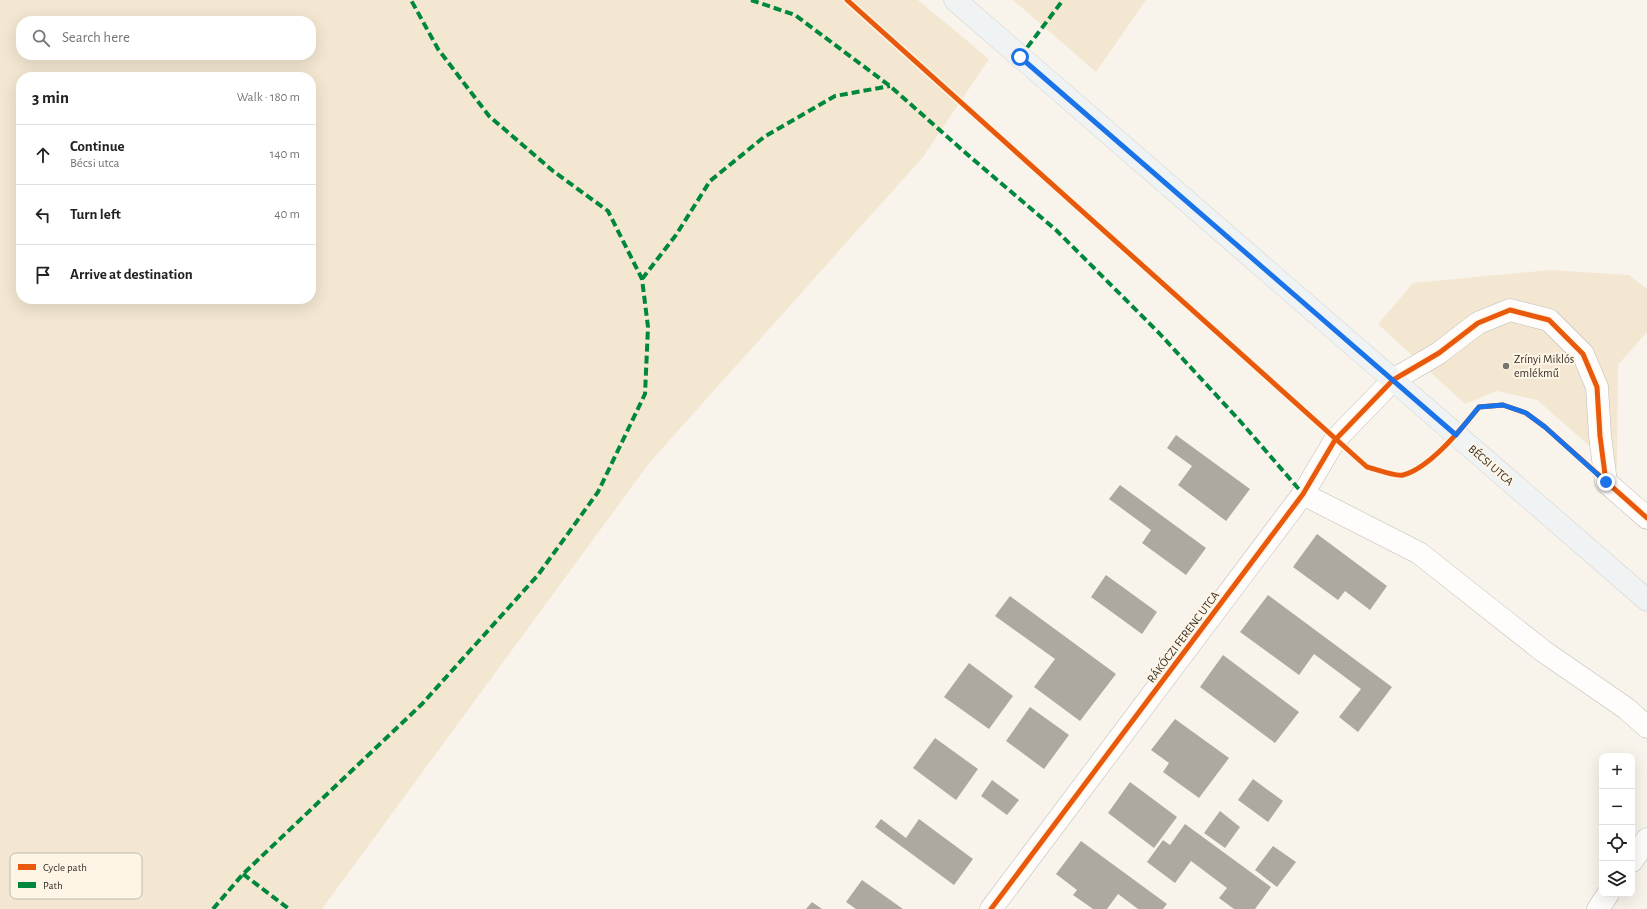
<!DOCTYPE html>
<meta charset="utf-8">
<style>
body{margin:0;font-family:"Alegreya Sans",sans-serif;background:#f2f2f2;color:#222}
.controls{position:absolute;right:12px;bottom:12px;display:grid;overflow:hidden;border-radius:8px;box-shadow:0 4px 16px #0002}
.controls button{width:36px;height:36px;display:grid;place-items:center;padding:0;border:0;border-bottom:1px solid #e0e0e0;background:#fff;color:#222;font:20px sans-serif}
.stop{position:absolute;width:12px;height:12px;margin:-9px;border:3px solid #1a73e8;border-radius:50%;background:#fff}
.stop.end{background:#1a73e8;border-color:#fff;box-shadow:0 1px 4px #0008}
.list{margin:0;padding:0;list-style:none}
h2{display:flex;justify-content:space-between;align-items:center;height:52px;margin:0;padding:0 16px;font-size:17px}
h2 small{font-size:13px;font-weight:400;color:#767676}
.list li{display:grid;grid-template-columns:26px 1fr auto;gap:12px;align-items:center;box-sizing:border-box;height:60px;padding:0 16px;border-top:1px solid #e0e0e0}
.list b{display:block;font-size:15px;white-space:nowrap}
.list p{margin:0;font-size:13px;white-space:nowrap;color:#767676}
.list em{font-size:13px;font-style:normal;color:#767676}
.icon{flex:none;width:22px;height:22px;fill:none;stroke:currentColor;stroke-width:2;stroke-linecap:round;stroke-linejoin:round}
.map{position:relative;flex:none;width:1647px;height:909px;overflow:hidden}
.search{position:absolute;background:#fff;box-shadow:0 4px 16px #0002;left:16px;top:16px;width:300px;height:44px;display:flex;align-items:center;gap:10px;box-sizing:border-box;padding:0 14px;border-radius:16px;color:#767676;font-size:15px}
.panel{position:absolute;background:#fff;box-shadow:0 4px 16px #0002;left:16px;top:72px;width:300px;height:232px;border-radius:16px}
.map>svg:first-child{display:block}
.green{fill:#f3e7d1;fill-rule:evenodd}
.building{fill:#ada9a1}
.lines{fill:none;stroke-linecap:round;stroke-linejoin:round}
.minor-casing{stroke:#c0bcb4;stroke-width:23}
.primary-casing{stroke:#d4d1cc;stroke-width:23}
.minor{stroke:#fefdfc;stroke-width:22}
.primary{stroke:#eff3f4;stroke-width:22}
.quiet{stroke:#00873e;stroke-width:4;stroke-dasharray:8 4;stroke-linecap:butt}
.cycleway-casing{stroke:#fef5e6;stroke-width:8}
.cycleway{stroke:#e8590c;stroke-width:5}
.route{stroke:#1a73e8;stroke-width:5}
.poi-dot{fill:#79746b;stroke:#fef5e6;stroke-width:1.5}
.labels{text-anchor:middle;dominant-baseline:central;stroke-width:4;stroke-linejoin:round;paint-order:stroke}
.poi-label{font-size:12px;fill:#352f26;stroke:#fef5e6;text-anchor:start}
.street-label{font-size:12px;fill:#352f26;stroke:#fef5e6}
.key{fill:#fef5e6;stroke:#c2baac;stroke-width:1}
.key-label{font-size:11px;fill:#352f26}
</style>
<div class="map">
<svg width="1647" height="909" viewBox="0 0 1647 909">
<rect width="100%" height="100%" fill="#f8f4ec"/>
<path class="green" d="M0,0H918L989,59L923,157L650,462L322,909H0ZM21,21H311V55H21ZM21,77H311V299H21Z
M1013,0H1146L1096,72Z
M1551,270L1629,275L1647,289V332L1618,365L1617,470L1537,400L1497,391L1465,404L1378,324L1413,283Z"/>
<path class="building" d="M1176,435L1250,489L1226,521L1178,485L1192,466L1167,448Z
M1120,485L1206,548L1186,575L1142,543L1151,530L1109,499Z
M1317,534L1387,586L1370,610L1345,591L1338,600L1293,567Z
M1106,575L1157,612L1142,634L1091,597Z
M1268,595L1392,687L1358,732L1339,717L1361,689L1314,654L1299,675L1240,632Z
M1010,596L1116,674L1080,721L1034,687L1055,659L995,616Z
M1223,655L1299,712L1275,743L1200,687Z
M969,663L1013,696L989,729L944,697Z
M1030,707L1069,735L1044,769L1006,741Z
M1175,719L1229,758L1199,798L1163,772L1169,763L1151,750Z
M935,738L978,769L956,800L913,768Z
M1253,779L1283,801L1268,822L1238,800Z
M992,780L1019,800L1007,815L981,796Z
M1130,782L1177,817L1154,848L1108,813Z
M1220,811L1240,827L1225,848L1204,833Z
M881,819L906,838L919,819L973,859L954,885L875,827Z
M1185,824L1271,887L1255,909H1234L1219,898L1227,888L1191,861L1175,883L1147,862L1163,840L1170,845Z
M1081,841L1167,904L1163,909H1138L1118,894L1107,909H1093L1073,895L1077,890L1056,874Z
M1273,846L1296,862L1277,887L1255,870Z
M862,880L903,909H856L846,902Z
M812,902L822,909H806Z"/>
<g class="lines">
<defs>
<path id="minor" d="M1303,494L1419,553L1543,651L1627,709L1647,727
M1632,861L1647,839
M991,909L1303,494L1335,440L1393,380L1439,353L1478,323L1510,310L1549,320L1583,354L1597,387L1600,436L1606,482L1647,518
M1598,909L1608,894"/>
<path id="primary" d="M955,0L1647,600"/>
</defs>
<use href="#minor" class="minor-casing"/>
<use href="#primary" class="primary-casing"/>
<use href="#minor" class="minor"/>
<use href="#primary" class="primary"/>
<path class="quiet" d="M751,0L795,15L890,86L968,155L1056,230L1159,333L1240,421L1303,494
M1020,57L1063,0
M642,279L676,235L710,181L764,137L835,96L890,86
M243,874L289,909
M213,909L243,874L422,704L538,575L598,492L645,394L648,327L642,279L608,211L553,171L489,116L438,49L411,0"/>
<defs>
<path id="cycleway" d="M847,0L1367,467C1375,469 1396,477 1403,475C1430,468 1462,428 1479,407L1503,405L1526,413L1545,427L1647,518
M991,909L1303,494L1335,440L1393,380L1439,353L1478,323L1510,310L1549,320L1583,354L1597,387L1600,436L1606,482"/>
</defs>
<use href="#cycleway" class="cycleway-casing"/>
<use href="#cycleway" class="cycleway"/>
</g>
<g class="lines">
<path class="route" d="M1020,57L1456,435L1479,407L1503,405L1526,413L1545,427L1606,482"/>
</g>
<circle class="poi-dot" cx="1506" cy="366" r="4"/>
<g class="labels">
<g class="poi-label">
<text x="1514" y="359">Zrínyi Miklós<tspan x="1514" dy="14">emlékmű</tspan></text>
</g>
<g class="street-label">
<text transform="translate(1491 465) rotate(41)">BÉCSI UTCA</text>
<text transform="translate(1183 637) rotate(-53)">RÁKÓCZI FERENC UTCA</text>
</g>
</g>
<rect x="10" y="853" width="132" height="46" rx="6" class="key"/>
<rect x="18" y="864" width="18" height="6" fill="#e8590c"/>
<rect x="18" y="882" width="18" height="6" fill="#00873e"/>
<g class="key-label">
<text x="43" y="871">Cycle path</text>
<text x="43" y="889">Path</text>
</g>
</svg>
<div class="controls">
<button>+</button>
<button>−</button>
<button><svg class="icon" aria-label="locate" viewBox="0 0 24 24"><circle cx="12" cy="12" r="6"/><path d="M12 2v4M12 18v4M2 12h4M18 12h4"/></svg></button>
<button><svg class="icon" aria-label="layers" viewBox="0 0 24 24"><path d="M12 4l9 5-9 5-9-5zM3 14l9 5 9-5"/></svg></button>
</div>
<div class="stop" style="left:1020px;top:57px"></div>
<div class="stop end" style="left:1606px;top:482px"></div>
<div class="search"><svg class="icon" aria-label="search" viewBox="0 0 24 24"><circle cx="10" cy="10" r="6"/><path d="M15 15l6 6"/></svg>Search here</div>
<section class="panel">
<h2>3 min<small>Walk · 180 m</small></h2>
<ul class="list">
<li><svg class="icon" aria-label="ahead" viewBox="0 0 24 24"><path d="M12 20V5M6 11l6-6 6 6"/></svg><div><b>Continue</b><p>Bécsi utca</p></div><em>140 m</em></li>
<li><svg class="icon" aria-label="left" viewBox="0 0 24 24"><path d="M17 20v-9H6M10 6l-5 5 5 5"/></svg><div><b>Turn left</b></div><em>40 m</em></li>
<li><svg class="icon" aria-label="arrive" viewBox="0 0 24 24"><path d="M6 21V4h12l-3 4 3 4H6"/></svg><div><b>Arrive at destination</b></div></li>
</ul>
</section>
</div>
